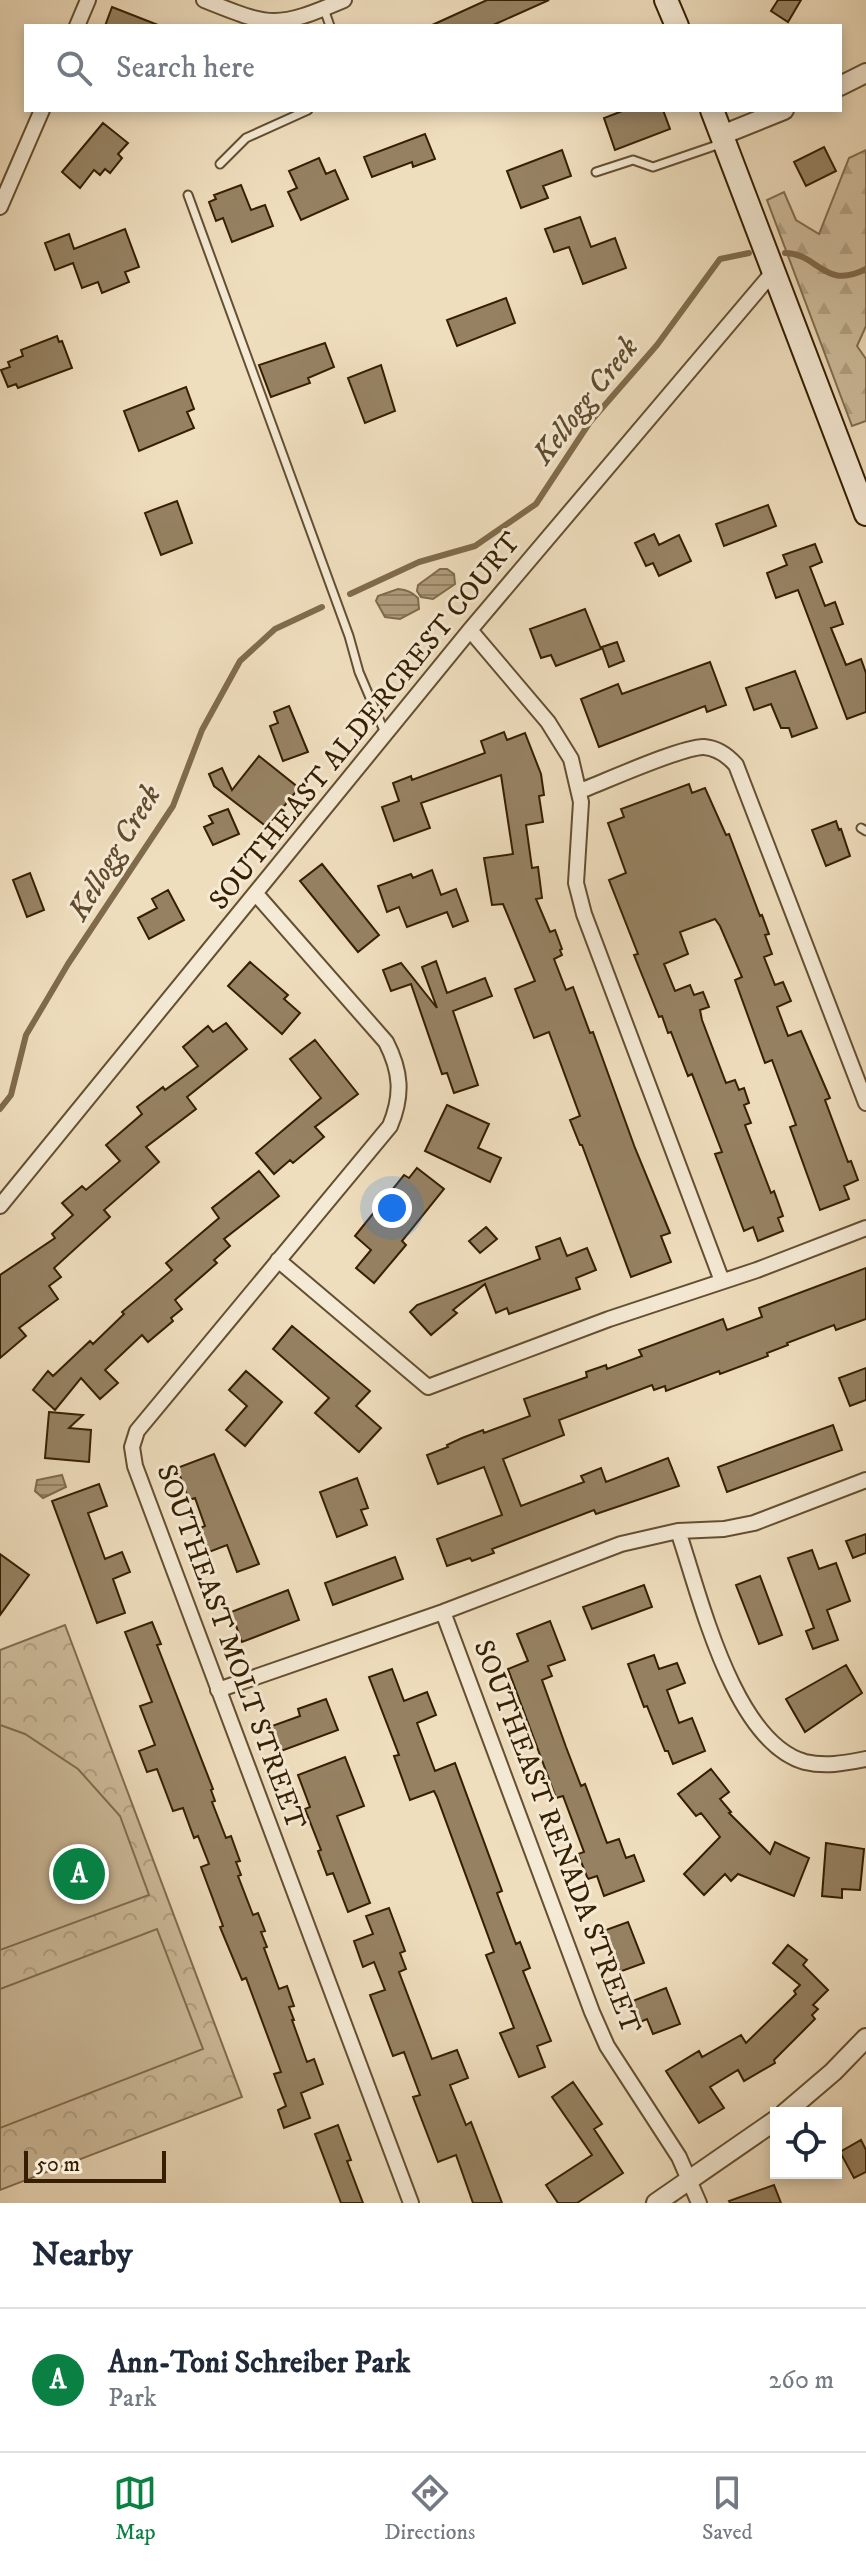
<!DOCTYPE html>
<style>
body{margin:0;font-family:"IM FELL DW Pica",serif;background:#f2f2f3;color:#1f2937}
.controls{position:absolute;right:24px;bottom:24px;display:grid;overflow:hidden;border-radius:0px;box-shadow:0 4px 12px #0003}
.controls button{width:72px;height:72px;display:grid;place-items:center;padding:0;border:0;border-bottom:2px solid #e0e1e3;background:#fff;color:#1f2937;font:40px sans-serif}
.scale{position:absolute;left:24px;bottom:20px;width:142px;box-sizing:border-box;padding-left:8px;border:4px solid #351f00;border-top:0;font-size:22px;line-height:28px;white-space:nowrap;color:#351f00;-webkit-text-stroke:6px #f5ead5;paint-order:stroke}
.you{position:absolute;left:392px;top:1208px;width:28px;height:28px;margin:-20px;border:6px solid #fff;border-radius:50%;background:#1a73e8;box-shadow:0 0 0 12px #1a73e833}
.badge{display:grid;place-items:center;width:52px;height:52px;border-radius:50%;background:#0b8043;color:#fff;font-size:26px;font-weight:700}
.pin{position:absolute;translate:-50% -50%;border:4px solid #fff;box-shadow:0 2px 8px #0006}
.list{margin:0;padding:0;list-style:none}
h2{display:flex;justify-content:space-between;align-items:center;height:104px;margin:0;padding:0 32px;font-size:34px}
h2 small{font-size:26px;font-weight:400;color:#747a83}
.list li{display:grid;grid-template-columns:52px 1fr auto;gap:24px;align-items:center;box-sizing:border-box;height:144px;padding:0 32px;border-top:2px solid #e0e1e3}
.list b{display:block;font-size:30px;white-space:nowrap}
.list p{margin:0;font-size:26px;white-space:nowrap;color:#747a83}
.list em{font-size:26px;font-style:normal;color:#747a83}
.icon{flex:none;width:44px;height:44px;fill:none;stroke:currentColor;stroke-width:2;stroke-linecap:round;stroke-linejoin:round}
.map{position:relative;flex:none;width:866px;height:2203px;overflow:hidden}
.search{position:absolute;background:#fff;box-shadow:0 4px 12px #0003;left:24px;right:24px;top:24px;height:88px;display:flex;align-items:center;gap:20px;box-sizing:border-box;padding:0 28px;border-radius:0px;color:#747a83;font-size:30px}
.sheet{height:248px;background:#fff}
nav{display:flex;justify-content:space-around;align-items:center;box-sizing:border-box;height:112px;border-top:2px solid #e0e1e3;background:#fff;font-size:22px;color:#747a83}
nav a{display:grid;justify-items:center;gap:4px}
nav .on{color:#0b8043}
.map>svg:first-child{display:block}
.forest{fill:url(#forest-firs);stroke:#826e4f;stroke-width:2}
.park{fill:url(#park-crowns);stroke:#826e4f;stroke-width:2}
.pitch{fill:#cfbe9e;stroke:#826e4f;stroke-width:2}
.water{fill:url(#water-rules);stroke:#7f6b4b;stroke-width:2}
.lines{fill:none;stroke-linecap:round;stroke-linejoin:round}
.stream{stroke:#7f6b4b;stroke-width:6}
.building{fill:#968263;stroke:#351f00;stroke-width:2}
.service-casing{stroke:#644f30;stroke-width:11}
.minor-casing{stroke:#644f30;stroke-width:18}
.tertiary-casing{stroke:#644f30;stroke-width:22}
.secondary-casing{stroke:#351f00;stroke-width:26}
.service{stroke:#f5ead5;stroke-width:7}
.minor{stroke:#f5ead5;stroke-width:14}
.tertiary{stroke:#f5ead5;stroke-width:18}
.secondary{stroke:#f5ead5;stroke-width:22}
.labels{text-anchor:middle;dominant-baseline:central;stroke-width:6;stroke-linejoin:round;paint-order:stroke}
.street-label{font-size:28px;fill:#351f00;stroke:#f5ead5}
.water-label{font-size:30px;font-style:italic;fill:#604b2c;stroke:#f5ead5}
</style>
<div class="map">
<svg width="866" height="2203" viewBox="0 0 866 2203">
<defs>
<pattern id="forest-firs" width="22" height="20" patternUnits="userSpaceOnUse" patternTransform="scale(2)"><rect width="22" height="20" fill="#cfbe9e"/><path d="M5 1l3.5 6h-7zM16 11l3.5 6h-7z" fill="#b2a386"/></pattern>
<pattern id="park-crowns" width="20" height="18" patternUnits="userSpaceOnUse" patternTransform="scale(2)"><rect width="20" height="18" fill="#cfbe9e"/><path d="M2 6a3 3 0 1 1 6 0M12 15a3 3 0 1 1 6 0" fill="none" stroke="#b2a386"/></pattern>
<pattern id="water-rules" width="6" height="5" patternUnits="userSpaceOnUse" patternTransform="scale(2)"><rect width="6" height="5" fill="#b09d7d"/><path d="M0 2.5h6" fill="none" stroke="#907f64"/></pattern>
</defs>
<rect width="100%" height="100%" fill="#efdebe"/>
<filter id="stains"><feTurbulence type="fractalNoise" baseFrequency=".0025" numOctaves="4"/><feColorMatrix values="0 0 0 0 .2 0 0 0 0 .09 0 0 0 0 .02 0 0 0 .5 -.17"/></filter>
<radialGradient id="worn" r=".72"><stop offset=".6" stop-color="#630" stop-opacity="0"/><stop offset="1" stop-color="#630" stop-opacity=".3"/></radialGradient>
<path class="forest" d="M866,150V326L857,346L866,359V421L852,426L767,200L784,192L796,220L819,234L849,158Z"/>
<path class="park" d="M65,1625L242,2097L0,2190V1650Z"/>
<path class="pitch" d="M0,1725L25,1734L78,1769L120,1816L149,1895L0,1950Z
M157,1929L203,2049L0,2128V1989Z"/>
<path class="water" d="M440,569H447L454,574L455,584L433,599L421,597L417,591L418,585Z
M398,589C407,590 412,592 418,598L419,609L400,619L385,617L376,601L378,596Z
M62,1475L66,1487L43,1498L35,1491L37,1480Z"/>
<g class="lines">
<path class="stream" d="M785,253C818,253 824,291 866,269
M350,594L419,562L475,546L536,504L590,422L657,345L720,259L749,253
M0,1109L11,1095L26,1035L68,964L173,806L202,730L240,661L275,629L322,607"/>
</g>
<path class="building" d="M487,0H549L491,26H430Z
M778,0H801L788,22L771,11Z
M112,7L158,25V26H105Z
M625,110H663L670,129L615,150L604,118Z
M103,123L128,143L118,154L122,158L110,173L105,169L100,175L94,170L80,188L62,172Z
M425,134L435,159L413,167L412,162L372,177L364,157Z
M824,147L836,171L806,186L794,162Z
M562,150L571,176L543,186L548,198L521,208L507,171Z
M319,158L326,174L335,170L348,199L301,220L288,192L297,188L289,171Z
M241,185L251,210L265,205L273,226L232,242L223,218L216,221L209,202L216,199L214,195Z
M580,217L591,247L615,238L626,268L583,284L569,247L554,252L545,229Z
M125,229L139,267L125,272L129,282L102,293L98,282L82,288L73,263L55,270L45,243L69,234L74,249Z
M506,298L515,323L457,346L447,320Z
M57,336L59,342L62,341L72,368L18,388L16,384L8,387L1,370L10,367L8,362L23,356L21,350Z
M325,343L334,367L308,378L310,383L271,397L259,365Z
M381,365L395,411L365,423L348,378Z
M186,387L194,409L187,412L194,428L139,451L124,411Z
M177,501L192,543L161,555L145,513Z
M768,505L776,526L724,546L716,524Z
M654,534L659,545L679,535L691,561L659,576L653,563L646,566L635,543Z
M815,544L822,562L810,567L825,606L835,602L843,624L831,628L846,665L861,659L866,673V712L847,719L798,590L776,598L767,573L787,565L783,555Z
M585,609L601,649L556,666L551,655L541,658L530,629Z
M617,642L624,661L609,667L602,647Z
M710,662L726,705L707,712L705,706L599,747L581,699L618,684L622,694Z
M795,671L817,728L792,737L789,728H781L771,704L754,710L746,688Z
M289,706L308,752L283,761L270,726L278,723L274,712Z
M504,732L507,740L525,733L541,774L544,795L539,796L543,822L526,825L532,868L538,867L542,898L536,899L550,932L555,930L562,949L560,950L562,955L554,959L566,990L573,987L590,1033L593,1032L635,1148L670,1233L661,1236L671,1262L631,1277L582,1145H580L570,1120L580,1116L549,1032L534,1038L515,989L535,981L503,904L492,905L484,858L513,854L501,775L421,803L430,828L394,841L382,807L399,801L393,783L411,776L412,780L485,753L481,741Z
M259,756L299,788L267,827L214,786L209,774L222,768L232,790Z
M689,784L692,793L705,788L726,835L729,834L760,916L762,915L769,934L765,935L772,954L764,957L775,985L783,982L791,1001L777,1007L788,1036L801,1031L830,1098L825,1100L848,1162L851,1161L858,1180L844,1186L849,1199L820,1210L790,1127L796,1125L772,1060L765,1063L735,980L742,977L720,926L715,919L680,932L688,954L664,964L675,991L690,985L694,995L703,992L709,1007L700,1010L702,1020L726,1083L735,1080L739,1090L744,1088L749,1103L744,1105L751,1123L745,1125L771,1193L774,1191L783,1216L778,1218L783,1231L758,1241L753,1227L744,1231L715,1154L722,1152L692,1074L688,1076L671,1032L668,1033L662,1016L659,1017L634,955L638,954L609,880L626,873L608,823L624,817L621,809Z
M228,809L239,834L213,845L204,827L213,823L209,816Z
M836,821L839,830L841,829L850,856L826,866L812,830Z
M322,864L379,935L358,952L300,881Z
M432,870L441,895L456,889L468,921L453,927L447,912L407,927L399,907L387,912L378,886L411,874L413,878Z
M30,873L44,910L27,917L13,880Z
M168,890L184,920L149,939L138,918L157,908L152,899Z
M436,961L447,993L485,978L492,996L453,1011L478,1085L454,1093L447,1073L442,1074L411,984L391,991L383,970L401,963L437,1008L422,967Z
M250,962L288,995L284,999L300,1013L282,1034L228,986Z
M226,1023L247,1049L187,1097L196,1109L146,1147L159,1162L104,1210L110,1217L54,1268L61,1277L49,1286L58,1299L19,1328L26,1336L0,1358V1275L55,1238L52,1234L73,1215L62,1203L82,1186L86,1190L120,1161L106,1145L142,1114L137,1107L163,1087L165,1090L198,1066L183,1047L208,1026L213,1032Z
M315,1040L358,1094L315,1127L324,1137L293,1163L290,1160L274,1174L256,1153L321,1098L290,1059Z
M447,1105L489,1124L478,1148L501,1158L490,1182L425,1151Z
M417,1168L444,1189L402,1241L406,1245L374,1283L356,1268L371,1250L355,1236L404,1175L409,1178Z
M259,1171L279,1196L224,1239L230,1246L214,1260L217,1263L175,1300L182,1309L171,1318L173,1321L148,1342L142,1335L105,1370L118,1383L100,1399L81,1378L55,1410L33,1390L48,1371L53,1376L90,1341L93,1344L124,1314L122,1312L172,1270L166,1263L219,1218L212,1208Z
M486,1227L497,1239L480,1253L469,1241Z
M560,1238L567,1256L587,1248L596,1270L576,1278L580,1289L509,1314L507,1308L496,1313L485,1284L453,1310L457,1313L431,1335L410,1312L417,1305L540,1259L536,1247Z
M866,1268V1319L836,1330L834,1325L787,1343L788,1345L767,1353L768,1356L720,1374L719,1371L666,1391L665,1386L654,1390L652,1385L559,1420L564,1435L503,1459L521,1506L584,1482L581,1476L601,1468L606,1482L668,1458L679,1486L596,1514L594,1510L492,1549L494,1553L472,1561L470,1558L447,1566L437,1539L502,1515L484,1467L438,1484L427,1455L448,1447L447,1445L462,1438L483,1430L484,1433L530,1416L524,1399L587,1377L586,1372L606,1365L607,1369L642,1356L639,1350L723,1319L727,1330L762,1317L759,1308Z
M292,1326L370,1391L356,1406L381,1428L359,1452L315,1413L329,1398L273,1349Z
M866,1368V1400L850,1406L839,1378Z
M246,1371L282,1402L245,1446L226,1430L247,1406L229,1390Z
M49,1412L83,1415L69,1428L91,1430L89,1462L45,1458Z
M833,1425L842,1450L727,1492L718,1467Z
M214,1454L259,1564L237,1572L227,1545L209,1552L200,1528L205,1526L195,1498L189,1500L177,1468Z
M357,1478L368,1508L361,1510L367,1525L337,1537L320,1492Z
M99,1484L107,1506L88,1513L105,1559L122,1552L130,1572L113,1579L125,1613L97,1623L52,1501Z
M866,1534V1553L853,1558L846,1541Z
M812,1550L819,1569L836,1563L850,1601L827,1610L838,1640L813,1649L806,1631L814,1628L788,1558Z
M0,1554L29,1575L0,1615Z
M395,1557L403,1579L333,1605L325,1583Z
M760,1576L782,1635L759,1644L736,1585Z
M644,1585L652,1607L592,1629L583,1607Z
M288,1590L299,1620L242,1642L231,1612Z
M550,1621L565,1660L548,1666L552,1676L542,1680L566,1747L581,1786L585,1784L607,1843L619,1839L626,1858L634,1855L644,1881L604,1896L597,1876L588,1879L578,1854L584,1852L563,1796L556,1798L508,1669L528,1661L517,1634Z
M152,1622L161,1644L157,1645L213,1789L211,1790L215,1801L212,1802L226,1838L231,1836L240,1861L236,1862L241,1875L238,1876L253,1915L258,1913L265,1931L261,1932L267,1947L264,1948L279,1989L287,1986L294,2006L289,2007L294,2020H292L307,2062L314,2059L323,2084L301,2093L310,2118L284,2128L278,2110L286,2106L274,2074L281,2072L246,1978L242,1980L220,1927L223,1926L201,1867L209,1864L198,1836L194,1838L183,1808L173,1811L157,1769L147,1772L139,1751L155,1745L140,1706L152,1702L125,1632Z
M654,1655L659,1669L677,1663L685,1683L667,1690L679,1723L692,1718L705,1751L673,1764L668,1751H665L647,1706L644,1707L628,1664Z
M846,1665L862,1693L805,1732L786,1699Z
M392,1669L404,1701L427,1692L436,1715L417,1723L435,1771L455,1763L502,1891L497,1893L516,1944L520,1942L530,1968L523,1971L551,2041L537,2046L545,2067L519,2077L500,2033L514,2028L486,1955L494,1952L437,1797L434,1791L410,1800L394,1756L399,1755L369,1677Z
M326,1699L338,1730L281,1751L272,1726L300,1716L298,1709Z
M345,1757L364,1806L337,1816L370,1903L348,1912L333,1873L327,1875L318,1851L321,1850L305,1809L310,1807L298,1775Z
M711,1769L729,1792L720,1799L731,1812L729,1813L770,1854L775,1842L809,1858L794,1896L738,1874L731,1881L725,1874L704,1895L684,1874L720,1837L701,1813L696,1816L678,1794Z
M826,1843L864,1849L860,1890L842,1889V1898L822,1896Z
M389,1908L405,1951L400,1953L406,1969L399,1972L432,2059L457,2050L468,2078L450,2085L466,2125L471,2122L502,2203H473L456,2155L438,2162L413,2097L420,2095L404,2052L393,2056L370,1995L385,1990L374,1962L363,1967L354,1941L373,1934L366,1916Z
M628,1922L644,1963L619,1972L603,1931Z
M788,1945L807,1960L803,1965L828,1990L813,2005L818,2009L812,2015L815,2019L774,2060L775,2063L744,2081L738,2070L710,2087L724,2108L699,2123L666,2071L699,2051L702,2057L741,2035L746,2043L796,1994L794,1991L800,1985L773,1963Z
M666,1988L680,2024L653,2034L647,2019L638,2023L630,2002Z
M573,2082L602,2124L594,2129L623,2173L577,2203H558L546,2185L592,2155L552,2097Z
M338,2125L351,2160L347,2161L363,2203H341L315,2134Z
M861,2140L866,2150V2172L854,2178L840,2152Z
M774,2185L781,2203H730L729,2201Z"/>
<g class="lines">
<defs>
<path id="service" d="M324,9L330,26
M220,164L246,138L308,110
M596,172L633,160L653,167L723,143
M188,195L349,636L359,672L385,733
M861,828L866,831"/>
<path id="minor" d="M204,0C271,27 276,29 344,0
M77,26L88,0
M0,207L42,110
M470,630L548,722L571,759L581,802L576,883L584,914L722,1281
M580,791C604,782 683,746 704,747C717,748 728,756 736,765L866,1103
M257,895L386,1042C401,1071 403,1095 390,1126L137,1431L132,1447L135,1466L411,2203
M0,1206L470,630L774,271
M278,1260L428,1387L609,1319L757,1270L866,1228
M678,1531C700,1595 733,1742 805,1762C826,1767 845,1763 866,1759
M443,1612L592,2012L607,2046L679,2157L699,2203
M218,1690L443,1612L621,1544L678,1531L724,1529L754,1523L866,1480"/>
<path id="tertiary" d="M840,86L866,73
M722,135L784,110
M785,2113L833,2072L866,2038
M656,2203L776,2120"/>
<path id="secondary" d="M666,0L677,26
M712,110L866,514"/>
</defs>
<use href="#service" class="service-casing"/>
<use href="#minor" class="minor-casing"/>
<use href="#tertiary" class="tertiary-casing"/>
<use href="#secondary" class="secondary-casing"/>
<use href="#service" class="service"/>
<use href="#minor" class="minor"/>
<use href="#tertiary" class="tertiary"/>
<use href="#secondary" class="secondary"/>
</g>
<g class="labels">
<g class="street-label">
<text transform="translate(365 721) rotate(-51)">SOUTHEAST ALDERCREST COURT</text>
<text transform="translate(231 1647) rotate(70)">SOUTHEAST MOLT STREET</text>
<text transform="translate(557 1837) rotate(69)">SOUTHEAST RENADA STREET</text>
</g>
<g class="water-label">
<text transform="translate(586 401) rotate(-52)">Kellogg Creek</text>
<text transform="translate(115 853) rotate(-59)">Kellogg Creek</text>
</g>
</g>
<rect width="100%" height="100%" filter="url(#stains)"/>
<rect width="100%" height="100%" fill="url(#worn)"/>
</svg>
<div class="controls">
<button><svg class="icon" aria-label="locate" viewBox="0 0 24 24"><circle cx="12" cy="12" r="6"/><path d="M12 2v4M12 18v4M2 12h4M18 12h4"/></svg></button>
</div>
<div class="scale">50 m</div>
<div class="you"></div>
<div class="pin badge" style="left:79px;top:1874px">A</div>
<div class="search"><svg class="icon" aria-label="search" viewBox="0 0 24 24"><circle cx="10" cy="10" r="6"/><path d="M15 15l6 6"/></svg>Search here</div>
</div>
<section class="sheet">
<h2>Nearby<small></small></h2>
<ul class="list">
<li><span class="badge">A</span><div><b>Ann-Toni Schreiber Park</b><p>Park</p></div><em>260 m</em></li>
</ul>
</section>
<nav>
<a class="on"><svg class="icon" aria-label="map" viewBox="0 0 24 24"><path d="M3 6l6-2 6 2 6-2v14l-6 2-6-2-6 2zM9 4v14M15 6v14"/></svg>Map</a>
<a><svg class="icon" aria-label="directions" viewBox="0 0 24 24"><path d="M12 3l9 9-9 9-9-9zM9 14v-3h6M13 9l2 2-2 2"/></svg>Directions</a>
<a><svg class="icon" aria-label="saved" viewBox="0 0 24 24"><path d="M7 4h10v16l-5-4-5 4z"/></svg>Saved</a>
</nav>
